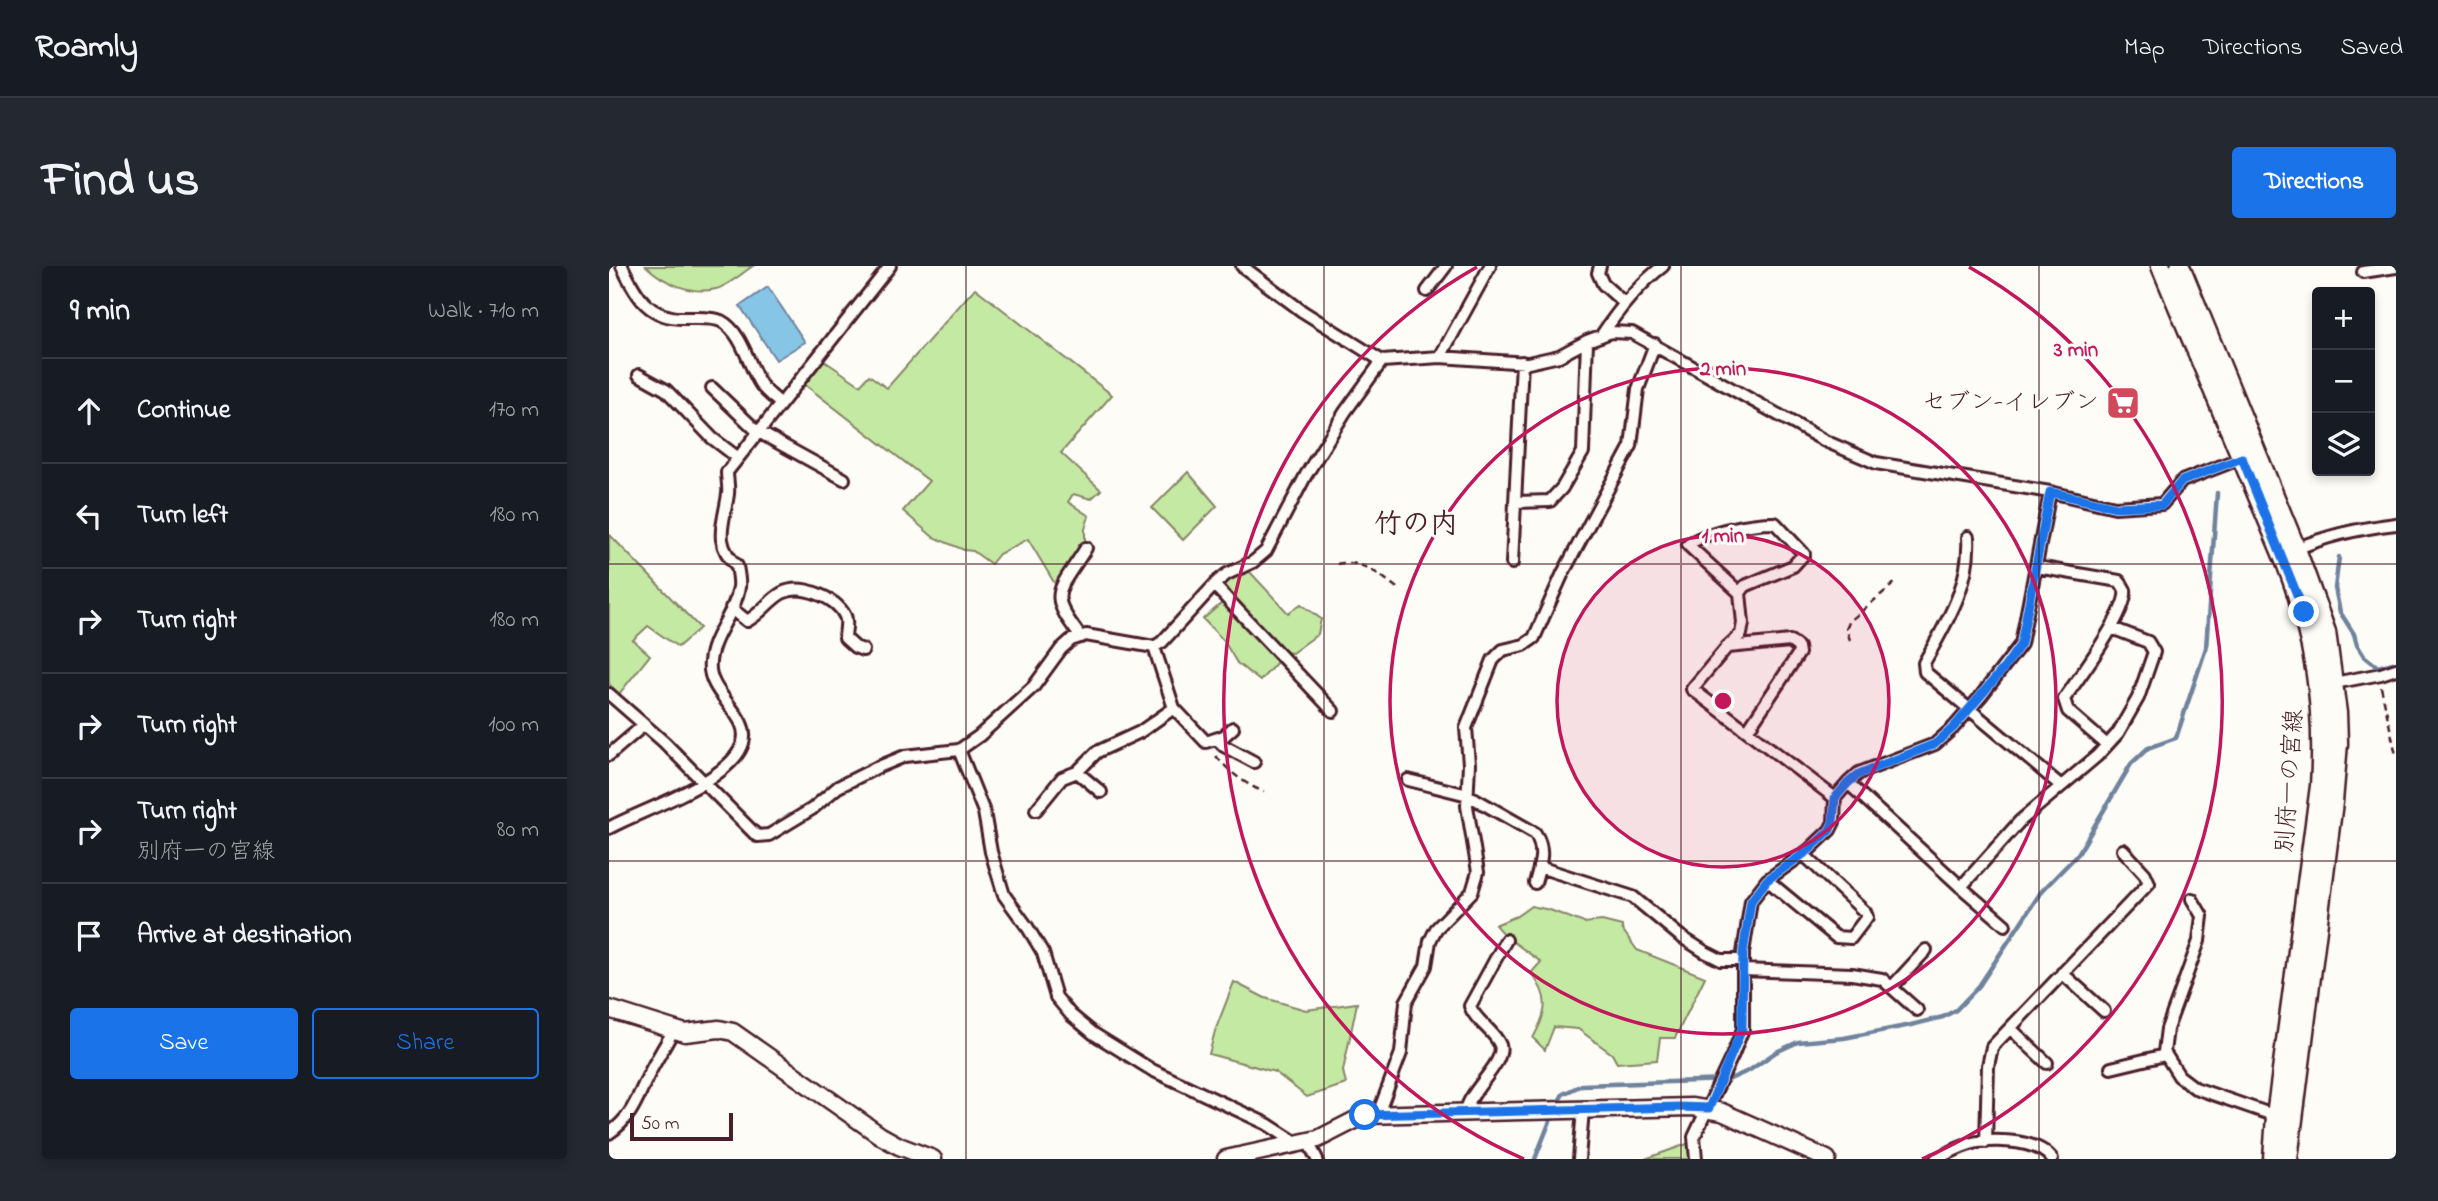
<!DOCTYPE html>
<meta charset="utf-8">
<style>
body{margin:0;font-family:"Indie Flower","Klee One",sans-serif;background:#242831;color:#f1f3f6}
.controls{position:absolute;right:21px;top:21px;display:grid;overflow:hidden;border-radius:7px;box-shadow:0 4px 10px #0003}
.controls button{width:63px;height:63px;display:grid;place-items:center;padding:0;border:0;border-bottom:2px solid #363941;background:#171b24;color:#f1f3f6;font:35px sans-serif}
.scale{position:absolute;left:21px;bottom:18px;width:103px;box-sizing:border-box;padding-left:7px;border:4px solid #4a1f2b;border-top:0;font-size:19px;line-height:24px;white-space:nowrap;color:#4a1f2b;-webkit-text-stroke:5px #fdfcf7;paint-order:stroke}
.stop{position:absolute;width:21px;height:21px;margin:-16px;border:5px solid #1a73e8;border-radius:50%;background:#fff}
.stop.end{background:#1a73e8;border-color:#fff;box-shadow:0 2px 7px #0008}
.list{margin:0;padding:0;list-style:none}
h2{display:flex;justify-content:space-between;align-items:center;height:91px;margin:0;padding:0 28px;font-size:30px}
h2 small{font-size:23px;font-weight:400;color:#9ea1a6}
.list li{display:grid;grid-template-columns:46px 1fr auto;gap:21px;align-items:center;box-sizing:border-box;height:105px;padding:0 28px;border-top:2px solid #363941}
.list b{display:block;font-size:26px;white-space:nowrap}
.list p{margin:0;font-size:23px;white-space:nowrap;color:#9ea1a6}
.list em{font-size:23px;font-style:normal;color:#9ea1a6}
.actions{display:flex;gap:14px;padding:21px 28px}
.actions a{flex:1;padding:16px 0;border:2px solid #1a73e8;border-radius:7px;text-align:center;font-size:24px;color:#1a73e8}
.actions .main{background:#1a73e8;color:#fff}
.icon{flex:none;width:38px;height:38px;fill:none;stroke:currentColor;stroke-width:2;stroke-linecap:round;stroke-linejoin:round}
.map{position:relative;flex:none;width:1787px;height:893px;overflow:hidden;border-radius:7px}
header{display:flex;align-items:center;gap:42px;box-sizing:border-box;height:98px;padding:0 35px;background:#171b24;border-bottom:2px solid #363941}
header strong{font-size:33px}
nav{display:flex;gap:38px;margin-inline-start:auto;font-size:24px}
.intro{display:flex;align-items:center;justify-content:space-between;box-sizing:border-box;height:168px;padding:0 42px}
h1{margin:0;font-size:49px}
.button{padding:18px 32px;border-radius:7px;background:#1a73e8;color:#fff;font-size:24px;font-weight:700}
main{display:flex;gap:42px;padding:0 42px}
aside{flex:1;background:#171b24;border-radius:7px;box-shadow:0 4px 10px #0003}
.map>svg:first-child{display:block}
.green{fill:#c4e9a3;stroke:#878467;stroke-width:2}
.water{fill:#87c5e7;stroke:#6f839c;stroke-width:2}
.lines{fill:none;stroke-linecap:round;stroke-linejoin:round}
.stream{stroke:#6f839c;stroke-width:4.5}
.street-casing{stroke:#4a1f2b;stroke-width:16}
.secondary-casing{stroke:#4a1f2b;stroke-width:21}
.primary-casing{stroke:#4a1f2b;stroke-width:23}
.path{stroke:#4a1f2b;stroke-width:2.5;stroke-dasharray:7 5;stroke-linecap:butt}
.street{stroke:#fdfcf7;stroke-width:10}
.secondary{stroke:#fdfcf7;stroke-width:16}
.primary{stroke:#fdfcf7;stroke-width:18}
.route{stroke:#1a73e8;stroke-width:9}
.grid{fill:none;stroke:#4a1f2b;stroke-width:2;stroke-opacity:0.55}
.ring{fill:none;stroke:#c2185b;stroke-width:3.5}
.labels{text-anchor:middle;dominant-baseline:central;stroke-width:6;stroke-linejoin:round;paint-order:stroke}
.poi-label{font-size:24px;fill:#4a1f2b;stroke:#fdfcf7;text-anchor:end}
.street-label{font-size:24px;fill:#4a1f2b;stroke:#fdfcf7}
.quarter-label{font-size:28px;font-weight:bold;fill:#4a1f2b;stroke:#fdfcf7}
.centre{fill:#c2185b;stroke:#fdfcf7;stroke-width:3.5}
.ring-label{font-size:21px;text-anchor:middle;font-weight:bold;fill:#c2185b;stroke:#fdfcf7;stroke-width:6;stroke-linejoin:round;paint-order:stroke}
</style>
<header>
<strong>Roamly</strong>
<nav><a>Map</a><a>Directions</a><a>Saved</a></nav>
</header>
<div class="intro"><h1>Find us</h1><a class="button">Directions</a></div>
<main>
<aside>
<h2>9 min<small>Walk · 710 m</small></h2>
<ul class="list">
<li><svg class="icon" aria-label="ahead" viewBox="0 0 24 24"><path d="M12 20V5M6 11l6-6 6 6"/></svg><div><b>Continue</b></div><em>170 m</em></li>
<li><svg class="icon" aria-label="left" viewBox="0 0 24 24"><path d="M17 20v-9H6M10 6l-5 5 5 5"/></svg><div><b>Turn left</b></div><em>180 m</em></li>
<li><svg class="icon" aria-label="right" viewBox="0 0 24 24"><path d="M7 20v-9h11M14 6l5 5-5 5"/></svg><div><b>Turn right</b></div><em>180 m</em></li>
<li><svg class="icon" aria-label="right" viewBox="0 0 24 24"><path d="M7 20v-9h11M14 6l5 5-5 5"/></svg><div><b>Turn right</b></div><em>100 m</em></li>
<li><svg class="icon" aria-label="right" viewBox="0 0 24 24"><path d="M7 20v-9h11M14 6l5 5-5 5"/></svg><div><b>Turn right</b><p>別府一の宮線</p></div><em>80 m</em></li>
<li><svg class="icon" aria-label="arrive" viewBox="0 0 24 24"><path d="M6 21V4h12l-3 4 3 4H6"/></svg><div><b>Arrive at destination</b></div></li>
</ul>
<div class="actions"><a class="main">Save</a><a>Share</a></div>
</aside>
<div class="map">
<svg width="1787" height="893" viewBox="0 0 1787 893">
<rect width="100%" height="100%" fill="#fdfcf7"/>
<filter id="ink" filterUnits="userSpaceOnUse"><feTurbulence type="fractalNoise" baseFrequency=".0143" numOctaves="2"/><feDisplacementMap in="SourceGraphic" scale="14" xChannelSelector="R" yChannelSelector="G"/><feConvolveMatrix kernelMatrix="1 2 1 2 8 2 1 2 1" color-interpolation-filters="sRGB"/></filter>
<g filter="url(#ink)">
<path class="green" d="M37,0H144C133,7 119,20 107,23C81,29 55,17 37,0Z
M366,22L503,129L452,187L492,224L482,233L464,228L459,236L480,250L476,263V277L446,318L419,273L390,288L382,298L364,285L355,284L324,271L294,245L320,215L195,118L214,94L251,119L260,109L278,122Z
M579,206L608,240L574,274L543,242Z
M0,268L91,362L69,381L39,360L24,374L41,389L10,428L0,418Z
M641,306L679,347L692,338L712,353L709,368L683,387L676,386L614,319L624,311Z
M613,337H618L670,394L651,415L628,397L615,375L594,353Z
M922,640L941,644L975,657L993,655L1013,660V663L1028,684L1096,711L1066,772H1051L1048,794L1008,797L1003,788L969,763L945,761L936,784L924,772C939,745 941,731 922,707L932,696L895,669L886,659L908,650Z
M625,716L656,732L697,744L748,737L734,805L737,818L698,831L666,806L600,788L606,765Z
M1081,877L1082,893H1036Z"/>
<path class="water" d="M159,21L196,76L167,94L131,40Z"/>
<g class="lines">
<path class="stream" d="M1730,291L1726,322L1731,346L1745,368L1748,379L1755,390L1769,401L1784,397
M946,842L954,828L973,819L1119,814L1141,804L1167,786L1189,776L1235,772L1302,759L1334,751L1347,744L1370,720L1432,626L1469,588L1522,498L1539,482L1567,472L1597,382L1608,227
M926,893L943,850
M1781,893L1787,892"/>
<defs>
<path id="street" d="M13,0C28,32 41,54 79,52C88,52 103,51 112,55C134,67 139,99 152,119C157,126 165,132 171,137
M633,0L693,45L773,95L831,91L919,97L950,90L978,75L1002,66L1023,67L1216,175L1267,197L1441,226L1506,241L1553,238L1573,215L1635,191
M991,0L989,7L994,18L1015,37
M1754,6L1787,1
M818,25L837,0
M992,70C1010,43 1029,19 1054,0
M831,91L881,0
M30,109L57,124L103,172L128,191
M103,122L148,165L235,213
M906,236L941,235L953,222L974,186L978,75
M1359,271C1362,319 1337,357 1315,397L1316,406L1451,519
M1687,283C1719,269 1753,262 1787,258
M903,297L913,96
M1428,301L1510,315C1511,316 1515,322 1516,324C1520,345 1468,414 1455,433L1459,445L1498,479
M606,320L724,445
M1131,327L1136,320L1184,300L1195,288L1166,257C1142,257 1098,265 1079,279L1131,327L1134,357L1132,368L1118,381L1083,423L1226,532
M122,342L138,355C152,348 160,334 173,327C192,317 227,331 236,350C239,356 236,365 236,372L246,381L254,384
M472,371C437,326 449,327 477,282
M545,381L565,442
M1119,381L1181,375L1189,381L1190,387L1138,465
M1725,417L1772,408L1787,403
M0,428L55,476L148,570L160,569L203,543L229,521L267,502L296,490L350,484L370,470L425,420L452,383L462,374L477,369L545,381L553,376L609,315L618,308L644,296L657,285L697,209L736,146L773,95
M608,473L615,480L645,496
M350,484L375,546L382,586L395,629L419,662L434,687L447,731L462,749L485,768L543,804L658,858L689,878
M0,489L35,459
M468,506L488,486L531,466L565,442L597,476L615,470L624,462
M799,514L859,529L926,567C937,584 931,599 926,617
M1239,517L1352,621L1396,659
M427,544L453,512L468,506L492,526
M0,562C30,544 156,506 132,457C123,438 98,420 101,396C103,369 126,348 130,321C131,315 129,306 128,300C103,276 115,258 119,228C120,221 118,213 118,206L281,0
M930,601L1024,631L1071,670L1096,686L1112,694H1134
M1158,614L1227,671L1242,672L1258,651L1256,646L1194,588
M1352,621L1411,555L1488,490L1509,467L1529,432L1545,386L1539,376L1503,362
M1583,633L1593,650L1590,675L1558,763L1555,786L1570,810L1586,822L1667,850
M1134,704L1243,708L1273,713L1308,744
M1453,707L1495,745
M1283,721L1317,684
M1401,762L1438,797
M1502,802L1556,789
M857,846C859,825 897,797 891,779C885,764 866,755 861,740L897,674
M769,848L792,787L797,736L817,700L821,675L827,663L863,626L869,606L858,540L860,498L857,462L884,394L894,384L915,379L925,372L954,307L1022,180L1029,123L1046,78
M0,867C23,852 28,832 40,808C47,794 56,780 64,765
M699,876L708,893
M1377,876L1379,800L1383,781L1540,617L1536,608L1514,584
M970,893L974,843
M1087,893L1085,871L1124,788L1134,763V687L1142,635L1158,614L1200,584L1221,564L1225,556L1226,532L1239,517L1250,507L1326,478L1345,461L1372,430L1412,378L1441,226
M1327,893C1340,887 1355,878 1369,876C1390,873 1429,874 1443,893"/>
<path id="secondary" d="M0,743L76,767L110,763L124,766L272,870L290,880L324,893
M617,893L709,873L756,849L1083,841L1113,846L1218,893"/>
<path id="primary" d="M1552,0L1677,297C1706,373 1716,439 1711,520L1667,850L1664,893
M1571,0L1687,283L1717,366L1728,447L1729,477L1724,536L1679,893"/>
</defs>
<use href="#street" class="street-casing"/>
<use href="#secondary" class="secondary-casing"/>
<use href="#primary" class="primary-casing"/>
<path class="path" d="M728,298C752,293 770,308 788,322
M1241,374L1237,362L1241,355L1288,315
M1772,421L1787,489
M607,490C620,506 636,518 655,526"/>
<use href="#street" class="street"/>
<use href="#secondary" class="secondary"/>
<use href="#primary" class="primary"/>
</g>
</g>
<g class="lines" filter="url(#ink)">
<path class="route" d="M756,849L1070,841L1100,842L1133,763L1134,687L1142,635L1158,614L1200,584L1221,564L1224,556L1226,532L1239,517L1250,508L1326,478L1345,461L1395,402L1412,378L1441,226L1507,241L1553,239L1573,215L1633,192L1695,346"/>
</g>
<path class="grid" d="M357,0V893M715,0V893M1072,0V893M1430,0V893M0,298H1787M0,595H1787"/>
<circle cx="1114" cy="435" r="166" fill="#c2185b" fill-opacity=".12"/>
<g class="ring">
<circle cx="1114" cy="435" r="166"/>
<circle cx="1114" cy="435" r="333"/>
<path d="M915 893A499 499 0 0 1 868 1M1360 1A499 499 0 0 1 1313 893"/>
</g>
<defs>
<symbol id="supermarket-square" viewBox="-11 -11 22 22"><rect x="-9" y="-9" width="18" height="18" rx="4" fill="#d1495b" stroke="#fdfcf7"/><path d="M-6-5.5h2.5l.6 2H6L4.5 2H-2.5L-4.4-4H-6ZM-1.5 3.2a1.3 1.3 0 1 0 .1 0ZM3 3.2a1.3 1.3 0 1 0 .1 0Z" fill="#fff"/></symbol>
</defs>
<g fill-rule="evenodd">
<use href="#supermarket-square" x="1495" y="118" width="38" height="38"/>
</g>
<g class="labels">
<g class="poi-label">
<text x="1490" y="137">セブン-イレブン</text>
</g>
<g class="street-label">
<text transform="translate(1682 515) rotate(-86)">別府一の宮線</text>
</g>
<g class="quarter-label">
<text x="807" y="259">竹の内</text>
</g>
</g>
<circle cx="1114" cy="435" r="10" class="centre"/>
<g class="ring-label">
<text x="1467" y="90">3 min</text>
<text x="1114" y="109">2 min</text>
<text x="1114" y="276">1 min</text>
</g>
</svg>
<div class="controls">
<button>+</button>
<button>−</button>
<button><svg class="icon" aria-label="layers" viewBox="0 0 24 24"><path d="M12 4l9 5-9 5-9-5zM3 14l9 5 9-5"/></svg></button>
</div>
<div class="scale">50 m</div>
<div class="stop" style="left:756px;top:849px"></div>
<div class="stop end" style="left:1695px;top:346px"></div>
</div>
</main>
